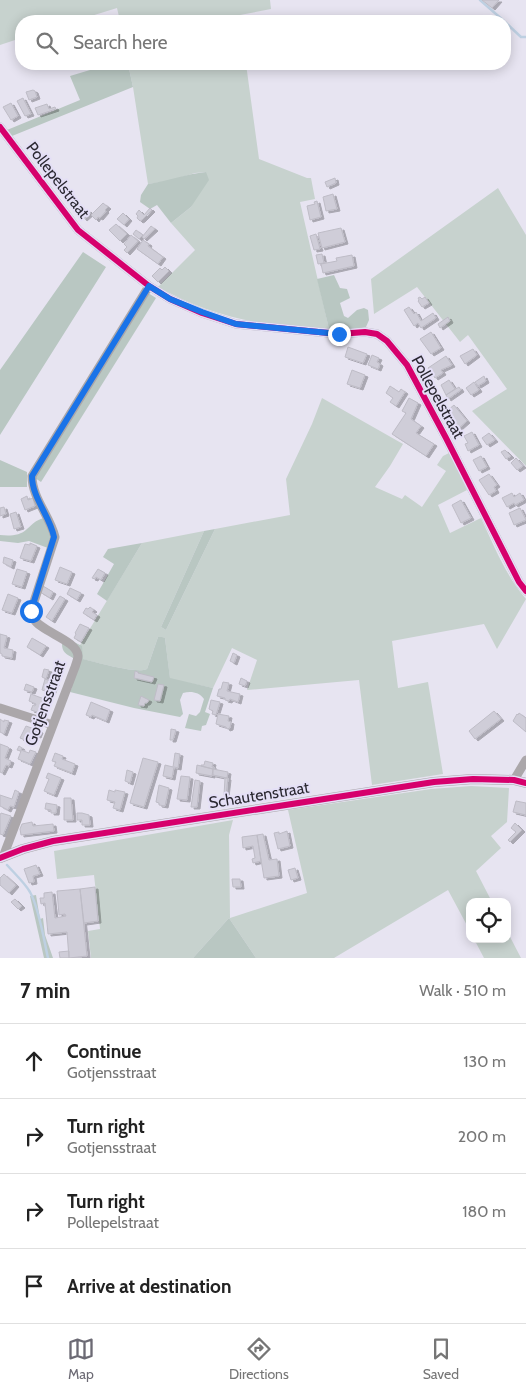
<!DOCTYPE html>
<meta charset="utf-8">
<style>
body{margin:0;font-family:Cabin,sans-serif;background:#f2f2f2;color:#222}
.controls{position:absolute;right:15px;bottom:15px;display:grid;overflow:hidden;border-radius:10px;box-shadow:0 2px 12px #0003}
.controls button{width:45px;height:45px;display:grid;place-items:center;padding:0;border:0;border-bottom:1px solid #e0e0e0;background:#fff;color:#222;font:25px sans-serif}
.stop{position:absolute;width:15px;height:15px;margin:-11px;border:4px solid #1a73e8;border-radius:50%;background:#fff}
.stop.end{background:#1a73e8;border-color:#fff;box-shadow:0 1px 5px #0008}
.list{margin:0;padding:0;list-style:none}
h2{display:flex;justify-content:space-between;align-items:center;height:65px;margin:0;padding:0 20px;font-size:21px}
h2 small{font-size:16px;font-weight:400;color:#767676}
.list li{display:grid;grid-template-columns:32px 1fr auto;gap:15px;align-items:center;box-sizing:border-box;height:75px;padding:0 20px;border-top:1px solid #e0e0e0}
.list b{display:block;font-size:19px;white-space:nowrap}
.list p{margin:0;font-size:16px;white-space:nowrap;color:#767676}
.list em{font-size:16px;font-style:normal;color:#767676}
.icon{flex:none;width:28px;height:28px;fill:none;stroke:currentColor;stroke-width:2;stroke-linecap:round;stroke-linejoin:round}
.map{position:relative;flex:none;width:526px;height:958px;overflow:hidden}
.search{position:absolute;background:#fff;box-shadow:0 2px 12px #0003;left:15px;right:15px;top:15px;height:55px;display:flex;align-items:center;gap:12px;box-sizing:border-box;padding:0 18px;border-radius:20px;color:#767676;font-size:19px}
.sheet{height:365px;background:#fff}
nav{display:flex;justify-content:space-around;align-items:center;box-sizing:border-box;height:70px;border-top:1px solid #e0e0e0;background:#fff;font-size:14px;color:#767676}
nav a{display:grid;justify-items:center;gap:2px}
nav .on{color:#6c6a74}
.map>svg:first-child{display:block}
.green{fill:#c7d2ce}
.forest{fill:#b9c7c2}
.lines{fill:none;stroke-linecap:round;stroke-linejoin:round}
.stream{stroke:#bed0e2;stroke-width:2.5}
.building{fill:#cfcdd8;stroke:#bebcc6;filter:url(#shadow)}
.minor{stroke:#aba7aa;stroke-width:9}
.tertiary{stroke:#aba7aa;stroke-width:10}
.cycleway-casing{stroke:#e4dff6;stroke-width:9}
.cycleway{stroke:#d6006c;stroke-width:6}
.route{stroke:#1a73e8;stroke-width:6}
.labels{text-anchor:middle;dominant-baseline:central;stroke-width:4;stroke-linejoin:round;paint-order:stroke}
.street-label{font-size:16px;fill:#2a2831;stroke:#e4dff6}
</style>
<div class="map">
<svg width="526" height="958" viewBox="0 0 526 958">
<defs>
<filter id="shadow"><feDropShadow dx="3" dy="2" stdDeviation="0" flood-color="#0004"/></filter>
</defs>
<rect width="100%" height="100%" fill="#e7e4f1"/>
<path class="green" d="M0,0H270L271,9L240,15L241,21H120L117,8L75,21H21V38L0,45Z
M128,64H246L259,159L307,178H311L315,199L300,202L329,329C307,327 285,327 263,323C227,318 190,305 158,287L195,250L171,223L191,207L206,172L195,173L169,181L148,184L133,87Z
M498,188L526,235V466L472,411L507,389L468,335L460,342L417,287L374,314L371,279Z
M322,398L403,444L390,466L375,487L402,499L405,495L422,507L446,471L437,465L443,456L449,453L467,490L438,505L450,533L481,518C494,546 506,576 526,599L497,649L484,624L392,641L398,688L428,682L443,774L372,785L359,680L247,690L257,660L232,648L213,688L170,679L165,638L158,637L147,669C136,674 96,662 82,659L80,645L142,543L204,531L161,627L166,630L215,529L290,515L286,479L312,424Z
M471,786L509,788L507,822L491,836L501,848L476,871L492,902H470V931L448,890L334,958H256L229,918L193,958H91L88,931L100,929L94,875L57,879L54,851L233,820L229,835L230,918L307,893L288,810L431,789Z
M507,931L521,958H484L474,939H507Z"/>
<path class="forest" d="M110,64H128L133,87L12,136L7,130L80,100L70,76Z
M206,172L209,180L191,207L171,223L157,205L150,209L140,202L141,195L148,184C167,181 186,174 206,172Z
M83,252L106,267L0,435V370Z
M334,275L340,288L347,289L350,298L340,303L344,316L348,318L357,310L364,308L368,310L369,320L366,327L353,330L329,329L317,279Z
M148,293L156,298L41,482L35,478Z
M0,460L27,472V487H0Z
M44,518L51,534L48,548L29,541L18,543L0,541V535C9,536 20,536 27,529C34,523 34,521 44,518Z
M215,529L166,630L161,627L204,531Z
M142,543L107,601L97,594L114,564L103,557L108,549Z
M158,637H162L165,638L170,678L213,688L205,712L210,714L206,725L202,726L201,731L185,728L189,714L196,716L200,712L204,699C199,692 191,691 183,693L180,700L183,714L180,717L134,708L70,692L72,687L66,684L73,662V658C66,654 62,652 62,644L68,639L82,646L83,659C96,662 136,674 147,669Z
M36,895L40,919L43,918L45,935L53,958H44L30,896Z
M229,918L256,958H193Z"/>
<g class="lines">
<path class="stream" d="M480,0L504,21
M505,22L521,37H526
M7,865C15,874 24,882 30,892C39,908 44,940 48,958"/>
</g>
<path class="building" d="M482,0H499L492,8Z
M33,90L35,91L37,97L29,100L26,92Z
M23,98L31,114L25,116L17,101Z
M11,103L18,116L11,120L3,107Z
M47,104L49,109L55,107L56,109L38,115L35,108Z
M335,178L336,183L327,187L325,182Z
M333,194L337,209L326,211L323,197Z
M317,201L321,217L310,220L307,206L315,204L314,202Z
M103,203L108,207L105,210L106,211L100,218L98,217L96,220L91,215Z
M150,208L152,210L142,220L140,221L137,218L138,216L136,214L139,210L144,215Z
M88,210L91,213L84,219L81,215Z
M123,213L129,219L124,225L117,219Z
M116,224L127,234L120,241L109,230Z
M151,226L155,229L144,239L142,237Z
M341,228L345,242L322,248L318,233Z
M136,230L143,235L139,239L133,234Z
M316,234L320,249L314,250L310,236Z
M131,235L138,241L127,253L124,250L127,247L124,244Z
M143,240L149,244L148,246L163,257L158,264L137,249Z
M322,254L324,263L318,264L316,255Z
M352,255L354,266L323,273L321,264L337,261L336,258Z
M165,267L169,271L158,282L152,276L160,268L162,270Z
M420,297L422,299L425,297L429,303L422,307L418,301L419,300L418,298Z
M409,307L414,314L416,312L421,321L433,313L436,318L421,328L418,323L414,326L404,310Z
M448,317L450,321L440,328L438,324Z
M431,332L441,348L431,354L420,339Z
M348,347L367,354L363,363L345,357Z
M473,349L477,355L465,364L460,356Z
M372,355L379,358L377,362L380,364L378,369L368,365Z
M446,356L452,365L441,370L443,373L435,378L428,368Z
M352,370L365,375L360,388L347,384Z
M484,376L486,381L478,386L475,382Z
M449,380L455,389L446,395L441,385Z
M474,382L479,390L471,395L466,388Z
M390,386L399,392L401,389L405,392L396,406L390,402L393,398L386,393Z
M459,387L461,390L448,399L446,395Z
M409,398L418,403L411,419L421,426L416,433L434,444L426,456L392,434L406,413L402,411Z
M454,405L467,421L459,428L454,421L455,420L448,410Z
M472,432L479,445L468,451L465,444L468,443L464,436Z
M489,433L495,440L487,445L482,438Z
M505,450L511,456L506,459L501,452Z
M481,456L487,467L479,471L473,460Z
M516,458L523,466L517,470L511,463Z
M489,474L497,485L494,487L496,491L489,495L479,480Z
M512,493L514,497L520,493L524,500L515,505L514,503L507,507L502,498Z
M27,496L28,500L33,498L35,506L25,510L21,499Z
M461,500L471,518L461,523L452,505Z
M4,507L6,514L0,516V508Z
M520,508L526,520L514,525L509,513Z
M16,512L21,527L14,529L10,514Z
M30,543L37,546L31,561L20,558L25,544L30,545Z
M4,557L13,560L11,567L3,563Z
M60,567L72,572L67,584L55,580Z
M17,569L27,572L22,587L12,584Z
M98,569L105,573L101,580L96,577L95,579L92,578Z
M43,586L53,592L50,598L40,592Z
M70,588L81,593L77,600L67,594Z
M8,594L18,598L12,613L2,610Z
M60,596L65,599L52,621L46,617Z
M90,607L94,610L92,612L97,615L94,620L83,613L86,608L88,609Z
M80,624L89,628L81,642L74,638L76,634L75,633Z
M0,634L7,636L4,648L13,650L12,658L2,656V654L0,653Z
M32,638L46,646L40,655L27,647Z
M233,653L237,655L234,663L230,661Z
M44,669L49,670L46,679L42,677Z
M135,671L138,672V673L154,677L152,682L134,678Z
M241,678L247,681L245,686L239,684Z
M45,679L56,683L52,693L42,690Z
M223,682L229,683L227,691L240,694L238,702L230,699L229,701L225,700V698L217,696L219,689H221Z
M26,684L34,687L32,692L24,690Z
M158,684L164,685L160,701L154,700Z
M31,694L47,700L43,714L31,710L33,705L35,706L36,704L29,701Z
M141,696L149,700L147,703H145L144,706L138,705Z
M211,700L220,702L216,715L212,714L213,711L209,709Z
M91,702L110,710L106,721L92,715L91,717L86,715Z
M494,711L501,719L475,739L469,731Z
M519,713L526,718V732L513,721L517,714L518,715Z
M218,714L229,716L228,721L231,722L230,728L227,729L226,727L216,724Z
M0,719L4,722V720L9,721L4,734L0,732Z
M26,726L40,731L38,736L35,735L33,743L20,738Z
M171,729L176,730L173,740H170Z
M0,744L8,747L9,748L5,758L11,761L9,766L6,765L2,773L0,772Z
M19,746L22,748L21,750L29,753L30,750L36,752L30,764L18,759L21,751L17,750Z
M55,753L63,756L62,759L75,764L72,773L54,766L56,762L52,761Z
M175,753L180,754L178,768L174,767L172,778L163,776L165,765L173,767Z
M143,758L158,762L144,807L130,803Z
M205,761L213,763L212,767H214L213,769L201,766V765H204Z
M197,765L213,769L212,776L196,773Z
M213,769L228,772L227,778L213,775Z
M127,770L133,772L130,783L125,781Z
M48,773L61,778L54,795L44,791L49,779L46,778Z
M181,776L190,777L187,800L177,799Z
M225,778H228L226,795H224Z
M195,780L200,781L197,807H191Z
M159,785L169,788L165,806L159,805V803L156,802Z
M15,790L19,792L14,807L10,806L8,810L0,806V795L12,799Z
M109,790L115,792V790L125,792L120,810L113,808L115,802L107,800Z
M64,798H71L73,820H64Z
M516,801L526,803V815L513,812Z
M46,803L57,805L56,813H51V810L45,809Z
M1,813L11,816L3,835L0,834V815Z
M77,813H82L89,815L90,825H82V820H77Z
M32,822L33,826L53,824L54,831L21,835L20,829L22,824Z
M515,823L522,830L510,842L508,840L516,832L511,828Z
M287,831L290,846L278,849L274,833L279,832V834Z
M263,834L269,860L277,859L279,876L264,878L257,835Z
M257,835L261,861L253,863L252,859L255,858L253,846L243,848L242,837Z
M36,865L40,874L33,876L34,882L29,883L24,869Z
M295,868L298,878L291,880L288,870Z
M4,874L16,885L9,893L0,885V878Z
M232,879H240L241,887H233Z
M95,887L98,921L84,923L80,889Z
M80,889L87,956L69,958L67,932L48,934L45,903L41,904L40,898H44V893L52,892L55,918L66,916L65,914L59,915L57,891Z
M15,899L22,906L18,909L11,902Z
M69,951V958H60L59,952Z"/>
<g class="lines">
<path class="minor" d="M0,127L78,230L149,286L170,299L202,313L236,324L339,334L365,332L377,334L387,341L407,365L446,438L519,582L526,591
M0,708L53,725
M514,780L526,760
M3,857L75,667C76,664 78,659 78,656C77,640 41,632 34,619C33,617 32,613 31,611L55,537C50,516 32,498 32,476L149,286"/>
<path class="tertiary" d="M0,858L23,849L53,841L434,782L473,779L514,780L526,783"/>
<defs>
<path id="cycleway" d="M0,127L78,230L149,286L170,299L202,313L236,324L339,334L365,332L377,334L387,341L407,365L446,438L519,582L526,591
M0,858L23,849L53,841L434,782L473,779L514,780L526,783"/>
</defs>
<use href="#cycleway" class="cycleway-casing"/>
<use href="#cycleway" class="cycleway"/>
</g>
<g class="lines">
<path class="route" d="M31,611L54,537C50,516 32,498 32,476L149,286L170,299L202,312L236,324L339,334"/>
</g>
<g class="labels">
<g class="street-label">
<text transform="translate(58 180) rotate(52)">Pollepelstraat</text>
<text transform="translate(438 397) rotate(61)">Pollepelstraat</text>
<text transform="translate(45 703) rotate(-70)">Gotjensstraat</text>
<text transform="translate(259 795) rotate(-9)">Schautenstraat</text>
</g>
</g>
</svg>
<div class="controls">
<button><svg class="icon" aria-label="locate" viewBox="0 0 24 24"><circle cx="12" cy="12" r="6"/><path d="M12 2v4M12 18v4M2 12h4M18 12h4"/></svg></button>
</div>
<div class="stop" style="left:31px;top:611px"></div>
<div class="stop end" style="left:339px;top:334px"></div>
<div class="search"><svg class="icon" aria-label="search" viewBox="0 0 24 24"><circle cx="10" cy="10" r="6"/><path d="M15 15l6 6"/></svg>Search here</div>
</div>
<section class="sheet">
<h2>7 min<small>Walk · 510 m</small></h2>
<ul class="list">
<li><svg class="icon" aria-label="ahead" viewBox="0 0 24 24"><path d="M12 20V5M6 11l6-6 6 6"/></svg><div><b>Continue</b><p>Gotjensstraat</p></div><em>130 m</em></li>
<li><svg class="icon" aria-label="right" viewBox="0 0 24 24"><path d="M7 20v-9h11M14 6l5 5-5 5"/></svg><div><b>Turn right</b><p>Gotjensstraat</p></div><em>200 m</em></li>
<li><svg class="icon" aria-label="right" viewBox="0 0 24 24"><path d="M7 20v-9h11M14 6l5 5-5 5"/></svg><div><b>Turn right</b><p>Pollepelstraat</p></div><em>180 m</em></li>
<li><svg class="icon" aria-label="arrive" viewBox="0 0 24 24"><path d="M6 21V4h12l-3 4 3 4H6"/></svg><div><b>Arrive at destination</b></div></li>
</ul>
</section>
<nav>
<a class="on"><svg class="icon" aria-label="map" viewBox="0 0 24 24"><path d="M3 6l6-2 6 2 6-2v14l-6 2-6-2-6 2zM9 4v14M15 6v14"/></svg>Map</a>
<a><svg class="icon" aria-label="directions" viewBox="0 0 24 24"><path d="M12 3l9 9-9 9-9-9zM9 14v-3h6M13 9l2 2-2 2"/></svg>Directions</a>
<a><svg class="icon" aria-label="saved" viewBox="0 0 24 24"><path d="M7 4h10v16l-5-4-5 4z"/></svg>Saved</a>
</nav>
